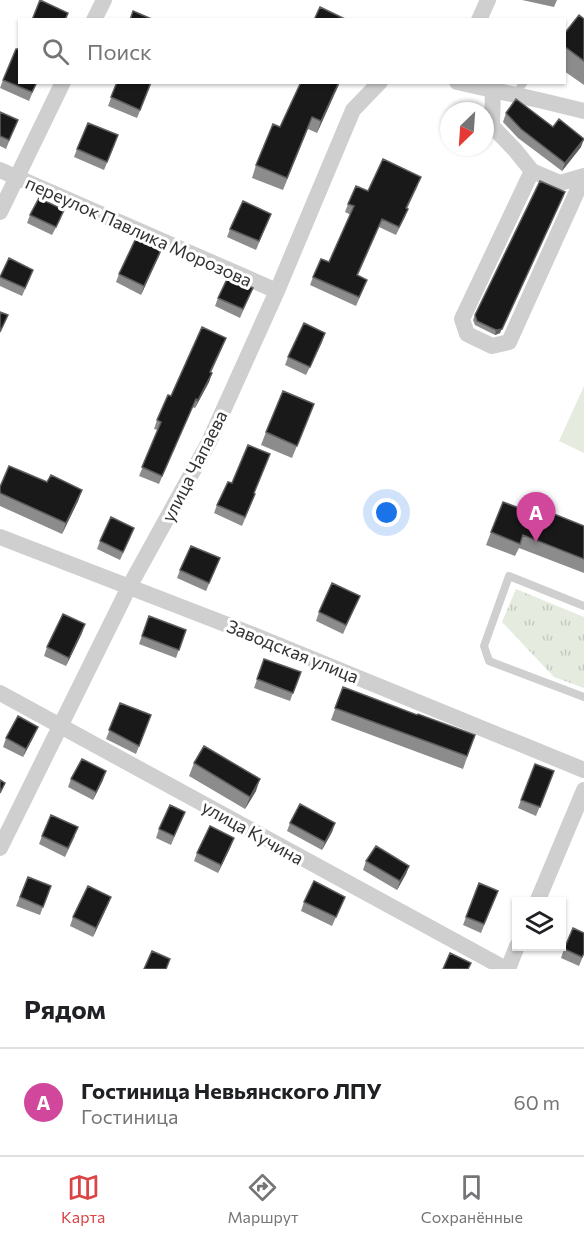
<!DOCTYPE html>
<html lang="ru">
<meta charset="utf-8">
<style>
body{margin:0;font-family:Commissioner,sans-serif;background:#f6f6f6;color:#202124}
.controls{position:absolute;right:18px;bottom:18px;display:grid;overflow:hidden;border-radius:0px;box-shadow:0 2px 4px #0004}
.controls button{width:54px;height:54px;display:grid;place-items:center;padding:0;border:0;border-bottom:2px solid #e0e0e0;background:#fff;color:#202124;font:30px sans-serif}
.compass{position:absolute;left:440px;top:102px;width:54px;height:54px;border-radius:50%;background:#fff;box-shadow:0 2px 4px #0004;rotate:205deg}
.you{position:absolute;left:387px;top:513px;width:21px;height:21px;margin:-15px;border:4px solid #fff;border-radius:50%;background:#1a73e8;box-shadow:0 0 0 9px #1a73e833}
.badge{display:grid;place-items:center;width:39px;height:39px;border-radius:50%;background:#db4344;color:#fff;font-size:20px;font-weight:700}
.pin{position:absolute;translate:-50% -50px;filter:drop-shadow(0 2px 3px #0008)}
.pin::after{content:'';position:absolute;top:32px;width:21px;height:18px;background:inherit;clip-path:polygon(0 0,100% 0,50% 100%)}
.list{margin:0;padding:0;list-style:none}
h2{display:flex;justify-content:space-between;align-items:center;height:78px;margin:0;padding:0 24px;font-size:26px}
h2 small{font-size:20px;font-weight:400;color:#757577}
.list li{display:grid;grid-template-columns:39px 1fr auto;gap:18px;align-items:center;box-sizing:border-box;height:108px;padding:0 24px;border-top:2px solid #e0e0e0}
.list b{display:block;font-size:22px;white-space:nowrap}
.list p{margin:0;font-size:20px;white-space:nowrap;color:#757577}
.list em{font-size:20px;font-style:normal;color:#757577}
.icon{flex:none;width:33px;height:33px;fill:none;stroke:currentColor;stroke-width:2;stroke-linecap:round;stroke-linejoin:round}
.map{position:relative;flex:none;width:584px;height:969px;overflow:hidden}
.search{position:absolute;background:#fff;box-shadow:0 2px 4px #0004;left:18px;right:18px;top:18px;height:66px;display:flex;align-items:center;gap:15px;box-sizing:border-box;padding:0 21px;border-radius:0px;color:#757577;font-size:22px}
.sheet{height:186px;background:#fff}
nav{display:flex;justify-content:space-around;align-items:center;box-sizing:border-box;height:84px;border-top:2px solid #e0e0e0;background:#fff;font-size:16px;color:#757577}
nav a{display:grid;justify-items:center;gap:3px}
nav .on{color:#db4344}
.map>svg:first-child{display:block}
.grass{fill:url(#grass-tufts)}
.pitch{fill:#e5ebdf}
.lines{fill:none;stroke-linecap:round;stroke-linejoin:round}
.lane{stroke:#cfcfcf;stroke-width:8}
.street{stroke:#cfcfcf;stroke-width:16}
.wall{fill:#8c8c8c}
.shaded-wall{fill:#5e5e5e}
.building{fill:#191919;stroke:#5e5e5e;stroke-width:1.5}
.labels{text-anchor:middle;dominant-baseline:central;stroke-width:6;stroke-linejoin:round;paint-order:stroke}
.street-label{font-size:18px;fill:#323232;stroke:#fff}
</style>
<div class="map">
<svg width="584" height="969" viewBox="0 0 584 969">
<defs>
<pattern id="grass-tufts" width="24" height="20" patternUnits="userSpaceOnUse" patternTransform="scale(1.5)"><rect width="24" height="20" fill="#e5ebdf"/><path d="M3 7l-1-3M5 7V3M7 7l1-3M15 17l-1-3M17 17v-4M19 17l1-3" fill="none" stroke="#c5cac0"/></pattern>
</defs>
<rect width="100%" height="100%" fill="#fff"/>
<path class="grass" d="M516,589L584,617V688L554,677L502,622Z"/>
<path class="pitch" d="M584,386V453L559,441Z"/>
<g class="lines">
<path class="lane" d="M515,95L524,82
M584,606L509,576L484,646L489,661L584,697"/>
<path class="street" d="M94,20L104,0
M479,20L488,0
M457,82L543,101L584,111
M493,90L492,126L515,150L532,171L560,183L584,176
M0,170L277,291
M532,171L462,319L467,334L492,346L509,342L584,176
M0,212L63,82
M0,537L251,634L584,770
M0,693L506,969
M0,848L129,587L209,442L277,291L353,110L380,82
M537,902L584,790
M508,969L517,946"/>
</g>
<path class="wall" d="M522,0H557L554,7Z
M584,19V85L564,71V34Z
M18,49L20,82H37L29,101L0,88L3,80Z
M117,82H152L137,118L108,106Z
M340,82L317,133L308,129L283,190L252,178L256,165L280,127Z
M0,112L18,120L6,149L0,146Z
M506,113L581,147L562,171L518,138L503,122Z
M115,144L104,170L74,157L77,149Z
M418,185L407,209H408L405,217L396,235L379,227L358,275L364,288L356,306L310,285L313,277L329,262L351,215L345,212L348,204L368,191Z
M271,214L256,250L227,237L230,229Z
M30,215L61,218L52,235L27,223Z
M162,248L141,295L116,282L119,274Z
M9,258L30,278L22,296L0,286V277Z
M253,288L240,318L215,306L218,298Z
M475,315L500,333L495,335L475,325L473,320Z
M322,342L306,375L285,365L288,357Z
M223,346L211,373H212L209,382L195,408L192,407L159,484L139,476L158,430L154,429L157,420L171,396Z
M314,404L292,458L261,445L266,432Z
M270,454L254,493L255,494L252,502L242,526L214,513L217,505L232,483Z
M47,482L82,490L78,501L62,534L0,506V487Z
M527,511L584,526V573L519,548L515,556L486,545L491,532Z
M131,536L120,560L97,549L100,541Z
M220,558L206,591L177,578L180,570Z
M360,596L343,634L316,621L319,612Z
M149,616L186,630L176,658L139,644Z
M82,633L66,666L44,656L47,647Z
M264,659L293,693L290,701L254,688Z
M343,687L417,715L475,735L463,769L331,720Z
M120,703L151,715L136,754L106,739Z
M34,736L23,757L3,747L6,738Z
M194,763L256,791L245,809L189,776Z
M554,771L536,816L518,808L521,800Z
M71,779L103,780L93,800L68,787Z
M185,812L171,845L156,838L159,829Z
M290,823H335L332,832L322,850L287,831Z
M42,836H75L65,857L39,844Z
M231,846L218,873L194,861L197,853Z
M366,861L409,866L406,874L397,890L363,870Z
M28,877L51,886L40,915L16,906Z
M479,883L498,891L481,933L463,925Z
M111,897L93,937L70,926L73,917Z
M345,897L332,926L301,911L304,902Z
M564,949L584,954L579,966L561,958Z"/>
<path class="shaded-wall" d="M339,82H340L317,133L321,121Z
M584,139L581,147L562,171L565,163Z
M563,197L500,333L495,335L496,330Z
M162,248L159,256L141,295L144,286Z
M325,333L322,342L306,375L310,367Z
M212,373L209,382L195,408L198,400Z
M82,490L78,501L62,534L66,523Z
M85,624L82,633L66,666L69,658Z
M38,727L34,736L23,757L26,749Z
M106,771L103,780L93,800L96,792Z
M260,779L256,791L245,809L250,797Z
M335,823L332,832L322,850L325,842Z
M234,838L231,846L218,873L221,865Z
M409,866L406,874L397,890L400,881Z
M111,897L108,905L93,937L96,928Z"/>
<path class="building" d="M40,0L68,13L65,20H32Z
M320,7L347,20H314Z
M133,11L154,20H130Z
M579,15L584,19V61L564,46V34Z
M20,46V82H37L32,92L3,80L16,49H18Z
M117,82H151L140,110L111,97Z
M301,82H339L321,121L312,117L287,178L256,165L273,124L280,127Z
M516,99L553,127L559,119L584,139L565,163L521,129L506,113Z
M0,112L18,120L9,140L0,136Z
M88,123L118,135L107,162L77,149Z
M383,159L421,177L406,208L408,209L399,227L382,219L357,275L367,280L359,297L313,277L321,259L329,262L354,206L348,204L356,186L368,191Z
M540,181L565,192L502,329L496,330L477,321L475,315Z
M39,198L64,210L56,227L30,215Z
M243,201L271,214L259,241L230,229Z
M137,236L162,248L144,286L119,274Z
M9,258L33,270L25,288L0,277Z
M228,277L253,288L243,309L218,298Z
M0,312L8,315L0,332Z
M304,323L325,333L310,367L288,357Z
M202,327L226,338L210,372L212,373L198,400L196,399L162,476L142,467L161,422L157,420L168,395L171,396Z
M283,391L314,404L297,446L266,432Z
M248,445L270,454L254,493L255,494L245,517L217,505L228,482L232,483Z
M9,466L47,482L51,475L82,490L66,523L0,493V487Z
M503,502L527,511L529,504L584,526V559L523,535L520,544L491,532Z
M111,517L134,528L123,552L100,541Z
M191,546L220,558L209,583L180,570Z
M332,583L360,596L346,625L319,612Z
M63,614L85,624L69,658L47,647Z
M149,616L186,630L179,650L142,636Z
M264,659L301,672L293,693L257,679Z
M343,687L417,715L418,714L475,735L467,756L335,708Z
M120,703L151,715L139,746L109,730Z
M18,716L38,727L26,749L6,738Z
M204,746L260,779L250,797L194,763Z
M82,759L106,771L96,792L71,779Z
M535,764L554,771L540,807L521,800Z
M0,780L5,783L0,793Z
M300,804L335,823L325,842L290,823Z
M170,805L185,812L174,836L159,829Z
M51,815L78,827L68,848L42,836Z
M210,826L234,838L221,865L197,853Z
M376,846L409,866L400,881L366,861Z
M28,877L51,886L43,907L20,897Z
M314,881L345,897L336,917L304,902Z
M479,883L498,891L484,924L466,917Z
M88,886L111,897L96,928L73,917Z
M573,928L584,933V953L582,957L564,949Z
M152,951L170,959L166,969H144Z
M450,953L471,963L468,969H443Z"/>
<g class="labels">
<g class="street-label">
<text transform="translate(139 231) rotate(24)">переулок Павлика Морозова</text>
<text transform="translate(194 466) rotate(-63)">улица Чапаева</text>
<text transform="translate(293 651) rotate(22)">Заводская улица</text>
<text transform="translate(253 832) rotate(29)">улица Кучина</text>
</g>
</g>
</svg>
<div class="controls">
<button><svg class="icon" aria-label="layers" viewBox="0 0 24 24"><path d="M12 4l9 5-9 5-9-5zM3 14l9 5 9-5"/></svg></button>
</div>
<svg class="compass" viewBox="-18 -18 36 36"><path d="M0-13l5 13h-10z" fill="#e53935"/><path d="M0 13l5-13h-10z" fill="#757577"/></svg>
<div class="you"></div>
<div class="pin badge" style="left:536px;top:542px;background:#d1479c">A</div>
<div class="search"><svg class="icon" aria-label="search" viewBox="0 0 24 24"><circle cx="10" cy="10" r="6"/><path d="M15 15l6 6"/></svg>Поиск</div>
</div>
<section class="sheet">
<h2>Рядом<small></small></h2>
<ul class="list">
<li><span class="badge" style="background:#d1479c">A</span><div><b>Гостиница Невьянского ЛПУ</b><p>Гостиница</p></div><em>60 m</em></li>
</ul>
</section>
<nav>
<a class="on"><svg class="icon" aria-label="map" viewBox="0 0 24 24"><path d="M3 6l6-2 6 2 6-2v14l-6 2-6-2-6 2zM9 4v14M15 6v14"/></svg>Карта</a>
<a><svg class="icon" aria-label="directions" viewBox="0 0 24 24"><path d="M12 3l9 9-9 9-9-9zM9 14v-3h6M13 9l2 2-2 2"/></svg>Маршрут</a>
<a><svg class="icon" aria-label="saved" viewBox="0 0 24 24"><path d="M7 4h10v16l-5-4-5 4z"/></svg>Сохранённые</a>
</nav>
